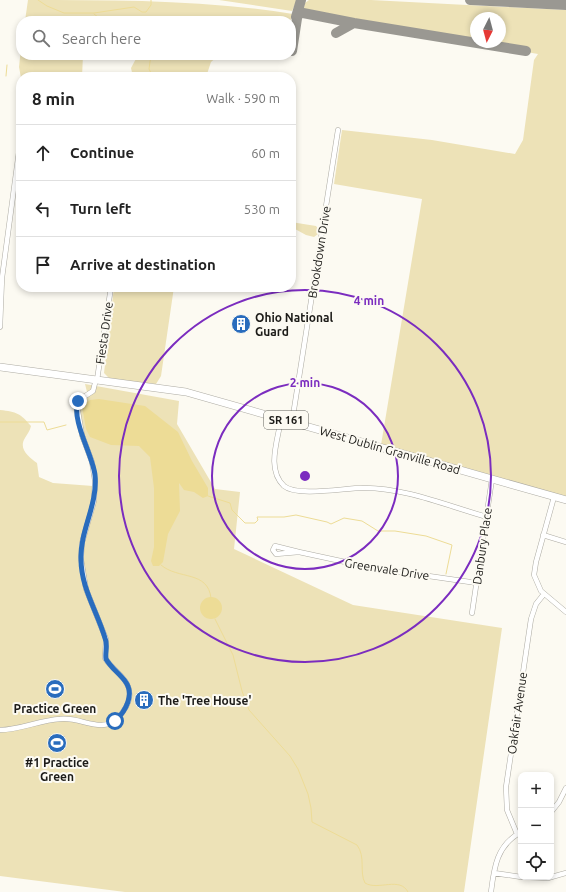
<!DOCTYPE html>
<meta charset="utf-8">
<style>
body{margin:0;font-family:Ubuntu,sans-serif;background:#f6f6f6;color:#222}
.controls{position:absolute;right:12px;bottom:12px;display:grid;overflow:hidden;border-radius:8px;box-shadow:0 2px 6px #0003}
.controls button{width:36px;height:36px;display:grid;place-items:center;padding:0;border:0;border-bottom:1px solid #e0e0e0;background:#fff;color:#222;font:20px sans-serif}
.compass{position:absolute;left:470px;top:12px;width:36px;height:36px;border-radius:50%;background:#fff;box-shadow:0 2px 6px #0003;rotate:186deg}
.stop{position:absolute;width:12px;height:12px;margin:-9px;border:3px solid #296cbd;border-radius:50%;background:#fff}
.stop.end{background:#296cbd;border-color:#fff;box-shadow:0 1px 4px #0008}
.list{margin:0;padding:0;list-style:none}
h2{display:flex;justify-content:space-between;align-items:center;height:52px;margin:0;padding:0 16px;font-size:17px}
h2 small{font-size:13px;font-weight:400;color:#767676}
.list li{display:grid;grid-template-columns:26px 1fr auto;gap:12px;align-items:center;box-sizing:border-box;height:56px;padding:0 16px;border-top:1px solid #e0e0e0}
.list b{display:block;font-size:15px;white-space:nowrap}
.list em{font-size:13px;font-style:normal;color:#767676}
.icon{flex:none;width:22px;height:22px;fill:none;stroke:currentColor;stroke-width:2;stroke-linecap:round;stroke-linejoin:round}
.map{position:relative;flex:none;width:566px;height:892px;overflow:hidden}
.search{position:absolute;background:#fff;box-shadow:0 2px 6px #0003;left:16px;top:16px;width:280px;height:44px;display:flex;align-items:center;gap:10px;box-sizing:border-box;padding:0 14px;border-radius:16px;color:#767676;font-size:15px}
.panel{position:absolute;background:#fff;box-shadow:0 2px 6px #0003;left:16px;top:72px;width:280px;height:220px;border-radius:16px}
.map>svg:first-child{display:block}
.green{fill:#ede2b7;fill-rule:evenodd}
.water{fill:#eddc96}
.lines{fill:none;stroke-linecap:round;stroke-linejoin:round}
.stream{stroke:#eddc96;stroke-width:1}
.taxiway{stroke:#9a9892;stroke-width:10}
.minor-casing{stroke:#adaba3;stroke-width:5.5}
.primary-casing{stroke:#adaba3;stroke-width:8}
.minor{stroke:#fff;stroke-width:4.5}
.primary{stroke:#fff;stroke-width:7}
.route{stroke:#296cbd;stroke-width:5}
.ring{fill:none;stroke:#7b2cbf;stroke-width:2}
.labels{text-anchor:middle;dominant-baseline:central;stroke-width:4;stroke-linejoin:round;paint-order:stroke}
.shield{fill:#fcfaf2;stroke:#5f5e59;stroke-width:1}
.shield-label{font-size:11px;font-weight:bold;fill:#1c1b18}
.street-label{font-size:12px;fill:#1c1b18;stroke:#fcfaf2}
.poi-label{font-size:12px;font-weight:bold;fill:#1c1b18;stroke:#fcfaf2;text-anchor:start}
.centre{fill:#7b2cbf;stroke:#fcfaf2;stroke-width:2}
.ring-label{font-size:12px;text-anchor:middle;font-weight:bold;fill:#7b2cbf;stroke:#fcfaf2;stroke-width:4;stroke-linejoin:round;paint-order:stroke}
</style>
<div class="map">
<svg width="566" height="892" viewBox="0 0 566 892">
<rect width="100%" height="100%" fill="#fcfaf2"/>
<path class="green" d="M28,0C116,0 207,0 293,14L290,21H25Z
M219,0H297L292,11Z
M309,0H371L566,10V497L381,445L422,199L334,184L342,130L432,140L515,154L523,140L534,60L538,54L307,14L303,11L305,3ZM476,18H500V42H476Z
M21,48V55H83L82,77L21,78L19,67Z
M138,55H219L211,62L206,77H133L131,68Z
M291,222L316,226L319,230L318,234L314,237L306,235L295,229H291Z
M114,287H174L161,376L156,384L110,379L104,373Z
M85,384L179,401L177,424L215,489L240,492L234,549L353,605L502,628L464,892H125L0,876V410C17,412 20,413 31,426C30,431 27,434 25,438C18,449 29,457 37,463L39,477L53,483L93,486L90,461L80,438L73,407L78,397L87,392Z"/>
<path class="water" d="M99,399L145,406L178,432L192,461L208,488V496L203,498L194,492L184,490L179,483L180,511L168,534L163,562L159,566H153L151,561L154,547V488L150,457L139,446L111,445L90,437L86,429L82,406L90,400Z
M200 608a11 11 0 1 1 22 0a11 11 0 1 1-22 0Z"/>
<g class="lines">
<path class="stream" d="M38,0L47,6L64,13H94L134,7L142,12H146L151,5V0
M94,14L103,21
M151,55L149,69L153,77
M6,76L7,65
M117,288L118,287
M0,422H44L47,430L66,425
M208,496L230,503L232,510L245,523H255L258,520L257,517H284L296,515L327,522L331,524L344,518L362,521L378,531H395L426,536L452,545L446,574
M161,565C178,580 208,570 211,598
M215,619L233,655L242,691L249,710L290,756L298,769L308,794L311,808L312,822L357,845C366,857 359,872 365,883C378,891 400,876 408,892"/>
<path class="taxiway" d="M470,0L566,5
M296,17L301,0
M336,33L354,23
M292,51L298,12L354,23L526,51"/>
<defs>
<path id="minor" d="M0,327L2,278L21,136
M97,380L111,287
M281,419C278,440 266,469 284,486C297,497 345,488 362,488C403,487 448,506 487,517
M292,422L338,130
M554,497L536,562L534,575L541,591L566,612
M543,535L566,542
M299,552L275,546L273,550L276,554L299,552L373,568L477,583
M472,613L492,479
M0,730C20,730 40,720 60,719C85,716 107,741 126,707C130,700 131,691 127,684C122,674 111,668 105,658L106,639L86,589L81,559L82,543L94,501L95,481L92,462L82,435L77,406L79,400L93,391L96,379
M551,812L559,802L566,788
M517,834L507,810L506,787L531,619L536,604L544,594
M494,873L521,877
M523,877L548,878L566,873
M491,892C494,867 497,845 521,832"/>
<path id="primary" d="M0,367L186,392L566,500"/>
</defs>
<use href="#minor" class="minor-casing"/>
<use href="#primary" class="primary-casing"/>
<use href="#minor" class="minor"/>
<use href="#primary" class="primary"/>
</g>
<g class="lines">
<path class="route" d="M78,401C71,420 93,456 95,475C98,505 80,530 81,559C81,588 97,611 105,638C108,645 105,652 106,659C111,668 119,673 125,681C135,694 126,711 115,721"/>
</g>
<g class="ring">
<circle cx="305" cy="476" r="93"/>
<circle cx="305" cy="476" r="186"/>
</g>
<defs>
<symbol id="building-disc" viewBox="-11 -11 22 22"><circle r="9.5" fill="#296cbd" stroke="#fcfaf2"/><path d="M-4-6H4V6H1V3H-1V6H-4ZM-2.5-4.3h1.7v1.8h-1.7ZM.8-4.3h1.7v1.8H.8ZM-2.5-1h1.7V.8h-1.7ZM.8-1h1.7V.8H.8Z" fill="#fff"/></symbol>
<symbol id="stadium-disc" viewBox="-11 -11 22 22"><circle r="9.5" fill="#296cbd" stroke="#fcfaf2"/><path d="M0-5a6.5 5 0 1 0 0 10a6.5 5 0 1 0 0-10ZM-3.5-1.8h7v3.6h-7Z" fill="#fff"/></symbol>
</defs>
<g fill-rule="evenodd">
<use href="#building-disc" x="230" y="313" width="22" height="22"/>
<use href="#stadium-disc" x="44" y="678" width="22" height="22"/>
<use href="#building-disc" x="133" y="689" width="22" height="22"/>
<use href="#stadium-disc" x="46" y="732" width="22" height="22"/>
</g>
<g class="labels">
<rect class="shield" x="264" y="411" width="44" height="18" rx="3"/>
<g class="shield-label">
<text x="286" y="420">SR 161</text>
</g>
<g class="street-label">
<text transform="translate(319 252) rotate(-81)">Brookdown Drive</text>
<text transform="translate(104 333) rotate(-82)">Fiesta Drive</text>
<text transform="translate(390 450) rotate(16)">West Dublin Granville Road</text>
<text transform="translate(482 546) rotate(-82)">Danbury Place</text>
<text transform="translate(387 569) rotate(9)">Greenvale Drive</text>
<text transform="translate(517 713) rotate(-82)">Oakfair Avenue</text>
</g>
<g class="poi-label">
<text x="255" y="317">Ohio National<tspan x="255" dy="14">Guard</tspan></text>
<text x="158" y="700">The 'Tree House'</text>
<text x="55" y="708" text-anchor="middle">Practice Green</text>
<text x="57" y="762" text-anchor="middle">#1 Practice<tspan x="57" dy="14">Green</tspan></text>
</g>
</g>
<circle cx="305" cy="476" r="6" class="centre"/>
<g class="ring-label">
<text x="369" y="305">4 min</text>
<text x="305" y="387">2 min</text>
</g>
</svg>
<div class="controls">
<button>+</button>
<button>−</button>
<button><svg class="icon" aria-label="locate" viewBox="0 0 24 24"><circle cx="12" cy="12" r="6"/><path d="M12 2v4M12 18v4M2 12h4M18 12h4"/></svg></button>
</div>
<svg class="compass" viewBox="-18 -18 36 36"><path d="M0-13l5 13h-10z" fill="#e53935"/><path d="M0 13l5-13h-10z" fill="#767676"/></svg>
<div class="stop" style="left:115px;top:721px"></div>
<div class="stop end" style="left:78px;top:401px"></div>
<div class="search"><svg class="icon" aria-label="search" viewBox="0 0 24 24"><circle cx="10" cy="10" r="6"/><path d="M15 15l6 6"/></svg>Search here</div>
<section class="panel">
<h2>8 min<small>Walk · 590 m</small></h2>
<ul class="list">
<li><svg class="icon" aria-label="ahead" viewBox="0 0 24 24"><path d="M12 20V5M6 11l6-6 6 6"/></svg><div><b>Continue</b></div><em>60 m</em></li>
<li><svg class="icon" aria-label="left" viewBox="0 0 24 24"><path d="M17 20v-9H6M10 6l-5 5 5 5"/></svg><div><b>Turn left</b></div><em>530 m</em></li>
<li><svg class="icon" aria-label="arrive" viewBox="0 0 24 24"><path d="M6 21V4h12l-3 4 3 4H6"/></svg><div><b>Arrive at destination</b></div></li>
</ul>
</section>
</div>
